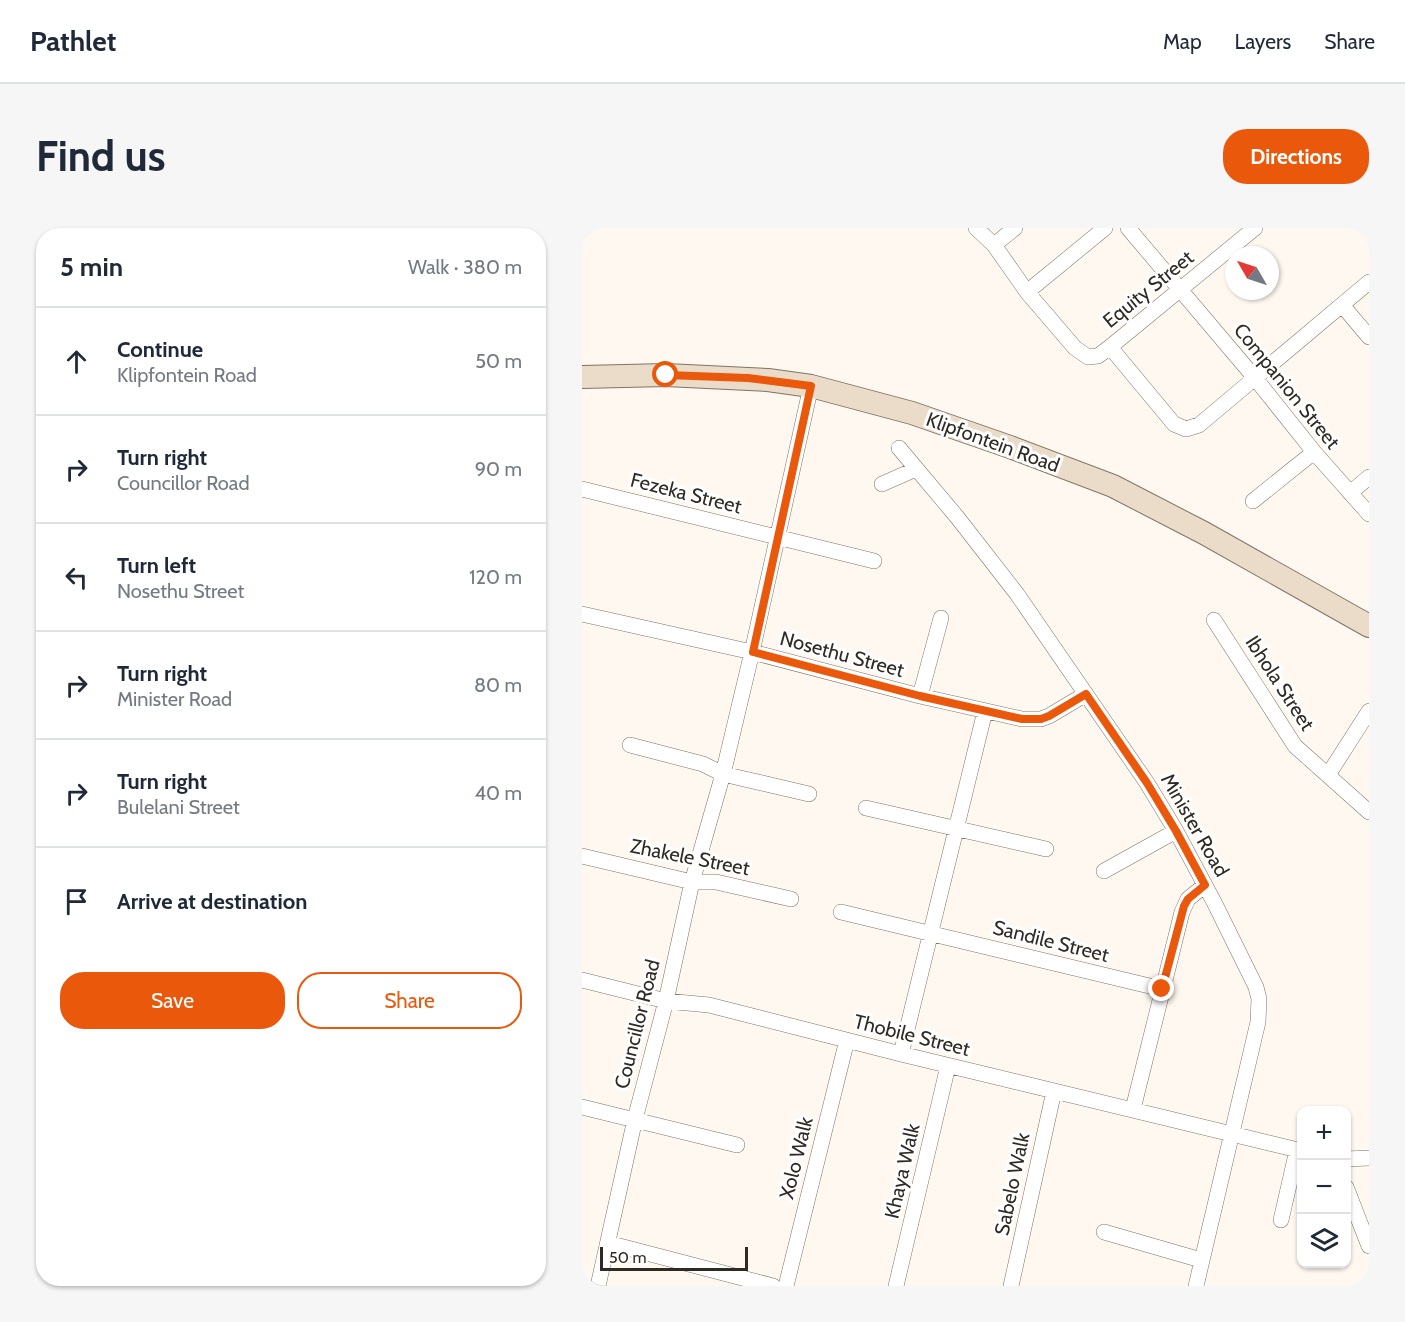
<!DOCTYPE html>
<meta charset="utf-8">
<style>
body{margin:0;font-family:Cabin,sans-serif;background:#f6f6f7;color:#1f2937}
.controls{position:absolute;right:18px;bottom:18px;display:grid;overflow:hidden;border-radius:12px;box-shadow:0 2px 4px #0004}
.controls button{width:54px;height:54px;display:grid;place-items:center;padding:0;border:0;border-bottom:2px solid #e0e1e3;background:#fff;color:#1f2937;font:30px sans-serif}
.compass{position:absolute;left:643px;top:18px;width:54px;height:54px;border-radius:50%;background:#fff;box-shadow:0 2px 4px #0004;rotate:309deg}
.scale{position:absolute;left:18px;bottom:15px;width:148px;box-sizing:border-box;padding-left:6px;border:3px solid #302a24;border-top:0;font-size:16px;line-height:21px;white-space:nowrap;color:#302a24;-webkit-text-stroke:4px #fff;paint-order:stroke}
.stop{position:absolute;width:18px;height:18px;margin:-14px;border:4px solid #ea580c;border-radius:50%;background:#fff}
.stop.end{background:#ea580c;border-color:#fff;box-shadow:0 2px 6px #0008}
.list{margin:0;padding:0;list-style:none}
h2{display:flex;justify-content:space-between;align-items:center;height:78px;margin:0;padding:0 24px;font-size:26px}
h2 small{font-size:20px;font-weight:400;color:#747a83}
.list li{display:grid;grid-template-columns:39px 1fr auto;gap:18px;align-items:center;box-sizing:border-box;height:108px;padding:0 24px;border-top:2px solid #e0e1e3}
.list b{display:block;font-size:22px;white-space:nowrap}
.list p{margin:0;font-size:20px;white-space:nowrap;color:#747a83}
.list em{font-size:20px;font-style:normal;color:#747a83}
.actions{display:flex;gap:12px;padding:18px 24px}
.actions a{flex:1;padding:14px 0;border:2px solid #ea580c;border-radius:24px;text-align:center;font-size:21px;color:#ea580c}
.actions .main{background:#ea580c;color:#fff}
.icon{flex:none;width:33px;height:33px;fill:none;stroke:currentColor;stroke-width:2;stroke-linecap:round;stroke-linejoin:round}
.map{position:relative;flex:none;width:787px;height:1058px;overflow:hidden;border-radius:24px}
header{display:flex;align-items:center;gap:36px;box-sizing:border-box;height:84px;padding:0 30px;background:#fff;border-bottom:2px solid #e0e1e3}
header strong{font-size:28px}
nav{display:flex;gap:33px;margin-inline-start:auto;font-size:21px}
.intro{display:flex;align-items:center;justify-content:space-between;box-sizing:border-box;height:144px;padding:0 36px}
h1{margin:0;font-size:42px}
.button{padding:15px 27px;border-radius:24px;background:#ea580c;color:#fff;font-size:21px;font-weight:700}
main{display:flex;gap:36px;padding:0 36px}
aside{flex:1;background:#fff;border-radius:24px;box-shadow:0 2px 4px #0004}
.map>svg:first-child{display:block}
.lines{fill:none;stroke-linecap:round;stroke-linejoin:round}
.street-casing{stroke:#807364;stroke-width:16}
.secondary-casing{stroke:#807364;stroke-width:24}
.street{stroke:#fff;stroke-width:15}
.secondary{stroke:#ebdcca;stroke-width:22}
.route{stroke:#ea580c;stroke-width:8}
.labels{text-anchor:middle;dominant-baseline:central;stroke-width:6;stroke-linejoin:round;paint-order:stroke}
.street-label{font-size:20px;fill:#302a24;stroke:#fff}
</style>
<header>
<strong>Pathlet</strong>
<nav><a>Map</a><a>Layers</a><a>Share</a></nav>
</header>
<div class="intro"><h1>Find us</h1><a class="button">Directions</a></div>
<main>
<aside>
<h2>5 min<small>Walk · 380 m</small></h2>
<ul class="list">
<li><svg class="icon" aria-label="ahead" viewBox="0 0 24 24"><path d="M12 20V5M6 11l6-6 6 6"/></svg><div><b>Continue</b><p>Klipfontein Road</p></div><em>50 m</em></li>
<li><svg class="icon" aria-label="right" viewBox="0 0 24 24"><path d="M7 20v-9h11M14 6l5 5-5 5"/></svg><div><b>Turn right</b><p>Councillor Road</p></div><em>90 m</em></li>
<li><svg class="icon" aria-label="left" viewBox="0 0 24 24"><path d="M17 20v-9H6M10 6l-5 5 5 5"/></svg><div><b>Turn left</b><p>Nosethu Street</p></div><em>120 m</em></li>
<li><svg class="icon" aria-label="right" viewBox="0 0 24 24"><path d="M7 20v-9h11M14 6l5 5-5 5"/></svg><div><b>Turn right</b><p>Minister Road</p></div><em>80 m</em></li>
<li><svg class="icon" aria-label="right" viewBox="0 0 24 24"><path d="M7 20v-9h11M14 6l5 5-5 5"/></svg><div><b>Turn right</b><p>Bulelani Street</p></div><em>40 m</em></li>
<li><svg class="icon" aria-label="arrive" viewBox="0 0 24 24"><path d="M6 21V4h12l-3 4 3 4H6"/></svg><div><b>Arrive at destination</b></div></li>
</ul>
<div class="actions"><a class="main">Save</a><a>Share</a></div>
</aside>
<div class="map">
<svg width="787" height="1058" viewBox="0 0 787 1058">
<rect width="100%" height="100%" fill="#fef8f1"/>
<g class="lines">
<defs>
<path id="street" d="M394,0L412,17L445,64L493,120L506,129L516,128L528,119L673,0
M546,0L673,150L732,224L787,286
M412,17L433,0
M445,64L523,0
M760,77L787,109
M528,119L592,196L604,201L617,197L787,54
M317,220L375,289L435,366L565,555L594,603L632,674L674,759L677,771L676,794L614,1058
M300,256L334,241
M0,261L292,333
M768,265L787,249
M671,273L732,224
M0,386L170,424L338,468L440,491H459L467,488L504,466
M632,392L713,518L787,584
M338,468L359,390
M48,517L121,536L141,546L227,566
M746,547L787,483
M284,580L464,621
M0,628L110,654H134L209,671
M522,643L594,603
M259,684L580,761
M0,752L84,773L127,777L319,826L720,923
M319,826L403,483
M0,879L155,917
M551,881L600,684L606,671L623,657
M764,931L787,930
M764,959L787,1018
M699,992L715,922
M522,1004L619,1032
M26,1015L191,1058
M16,1058L53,891L84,773L110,654L141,546L170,424L229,158
M204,1058L265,812
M314,1058L366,838
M429,1058L472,863"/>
<path id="secondary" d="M0,149L84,147L186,152L229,158L330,185L428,219L531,258L622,305L787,398"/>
</defs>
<use href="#street" class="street-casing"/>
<use href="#secondary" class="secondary-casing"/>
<use href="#street" class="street"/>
<use href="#secondary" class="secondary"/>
</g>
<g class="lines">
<path class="route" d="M84,147L166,150L229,158L171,424L338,468L440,491H459L467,488L504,466L565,555L594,603L623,657L606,671L602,678L580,761"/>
</g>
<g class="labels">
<g class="street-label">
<text transform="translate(566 61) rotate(-39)">Equity Street</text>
<text transform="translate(705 158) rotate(51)">Companion Street</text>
<text transform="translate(411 214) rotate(20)">Klipfontein Road</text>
<text transform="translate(104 265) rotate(14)">Fezeka Street</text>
<text transform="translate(260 426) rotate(15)">Nosethu Street</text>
<text transform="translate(698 455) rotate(57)">Ibhola Street</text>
<text transform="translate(613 597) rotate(60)">Minister Road</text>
<text transform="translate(108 629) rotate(11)">Zhakele Street</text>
<text transform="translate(469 713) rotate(14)">Sandile Street</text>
<text transform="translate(55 796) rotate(-76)">Councillor Road</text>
<text transform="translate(330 807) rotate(14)">Thobile Street</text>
<text transform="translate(214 930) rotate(-76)">Xolo Walk</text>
<text transform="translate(320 943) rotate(-77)">Khaya Walk</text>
<text transform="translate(430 956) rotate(-78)">Sabelo Walk</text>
</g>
</g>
</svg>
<div class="controls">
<button>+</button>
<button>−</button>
<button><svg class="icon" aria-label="layers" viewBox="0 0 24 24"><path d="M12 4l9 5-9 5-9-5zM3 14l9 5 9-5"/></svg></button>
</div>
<svg class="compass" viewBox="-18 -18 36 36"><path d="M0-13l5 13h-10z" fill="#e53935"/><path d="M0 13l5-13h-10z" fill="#747a83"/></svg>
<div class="scale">50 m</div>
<div class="stop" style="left:84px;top:147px"></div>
<div class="stop end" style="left:580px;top:761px"></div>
</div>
</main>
